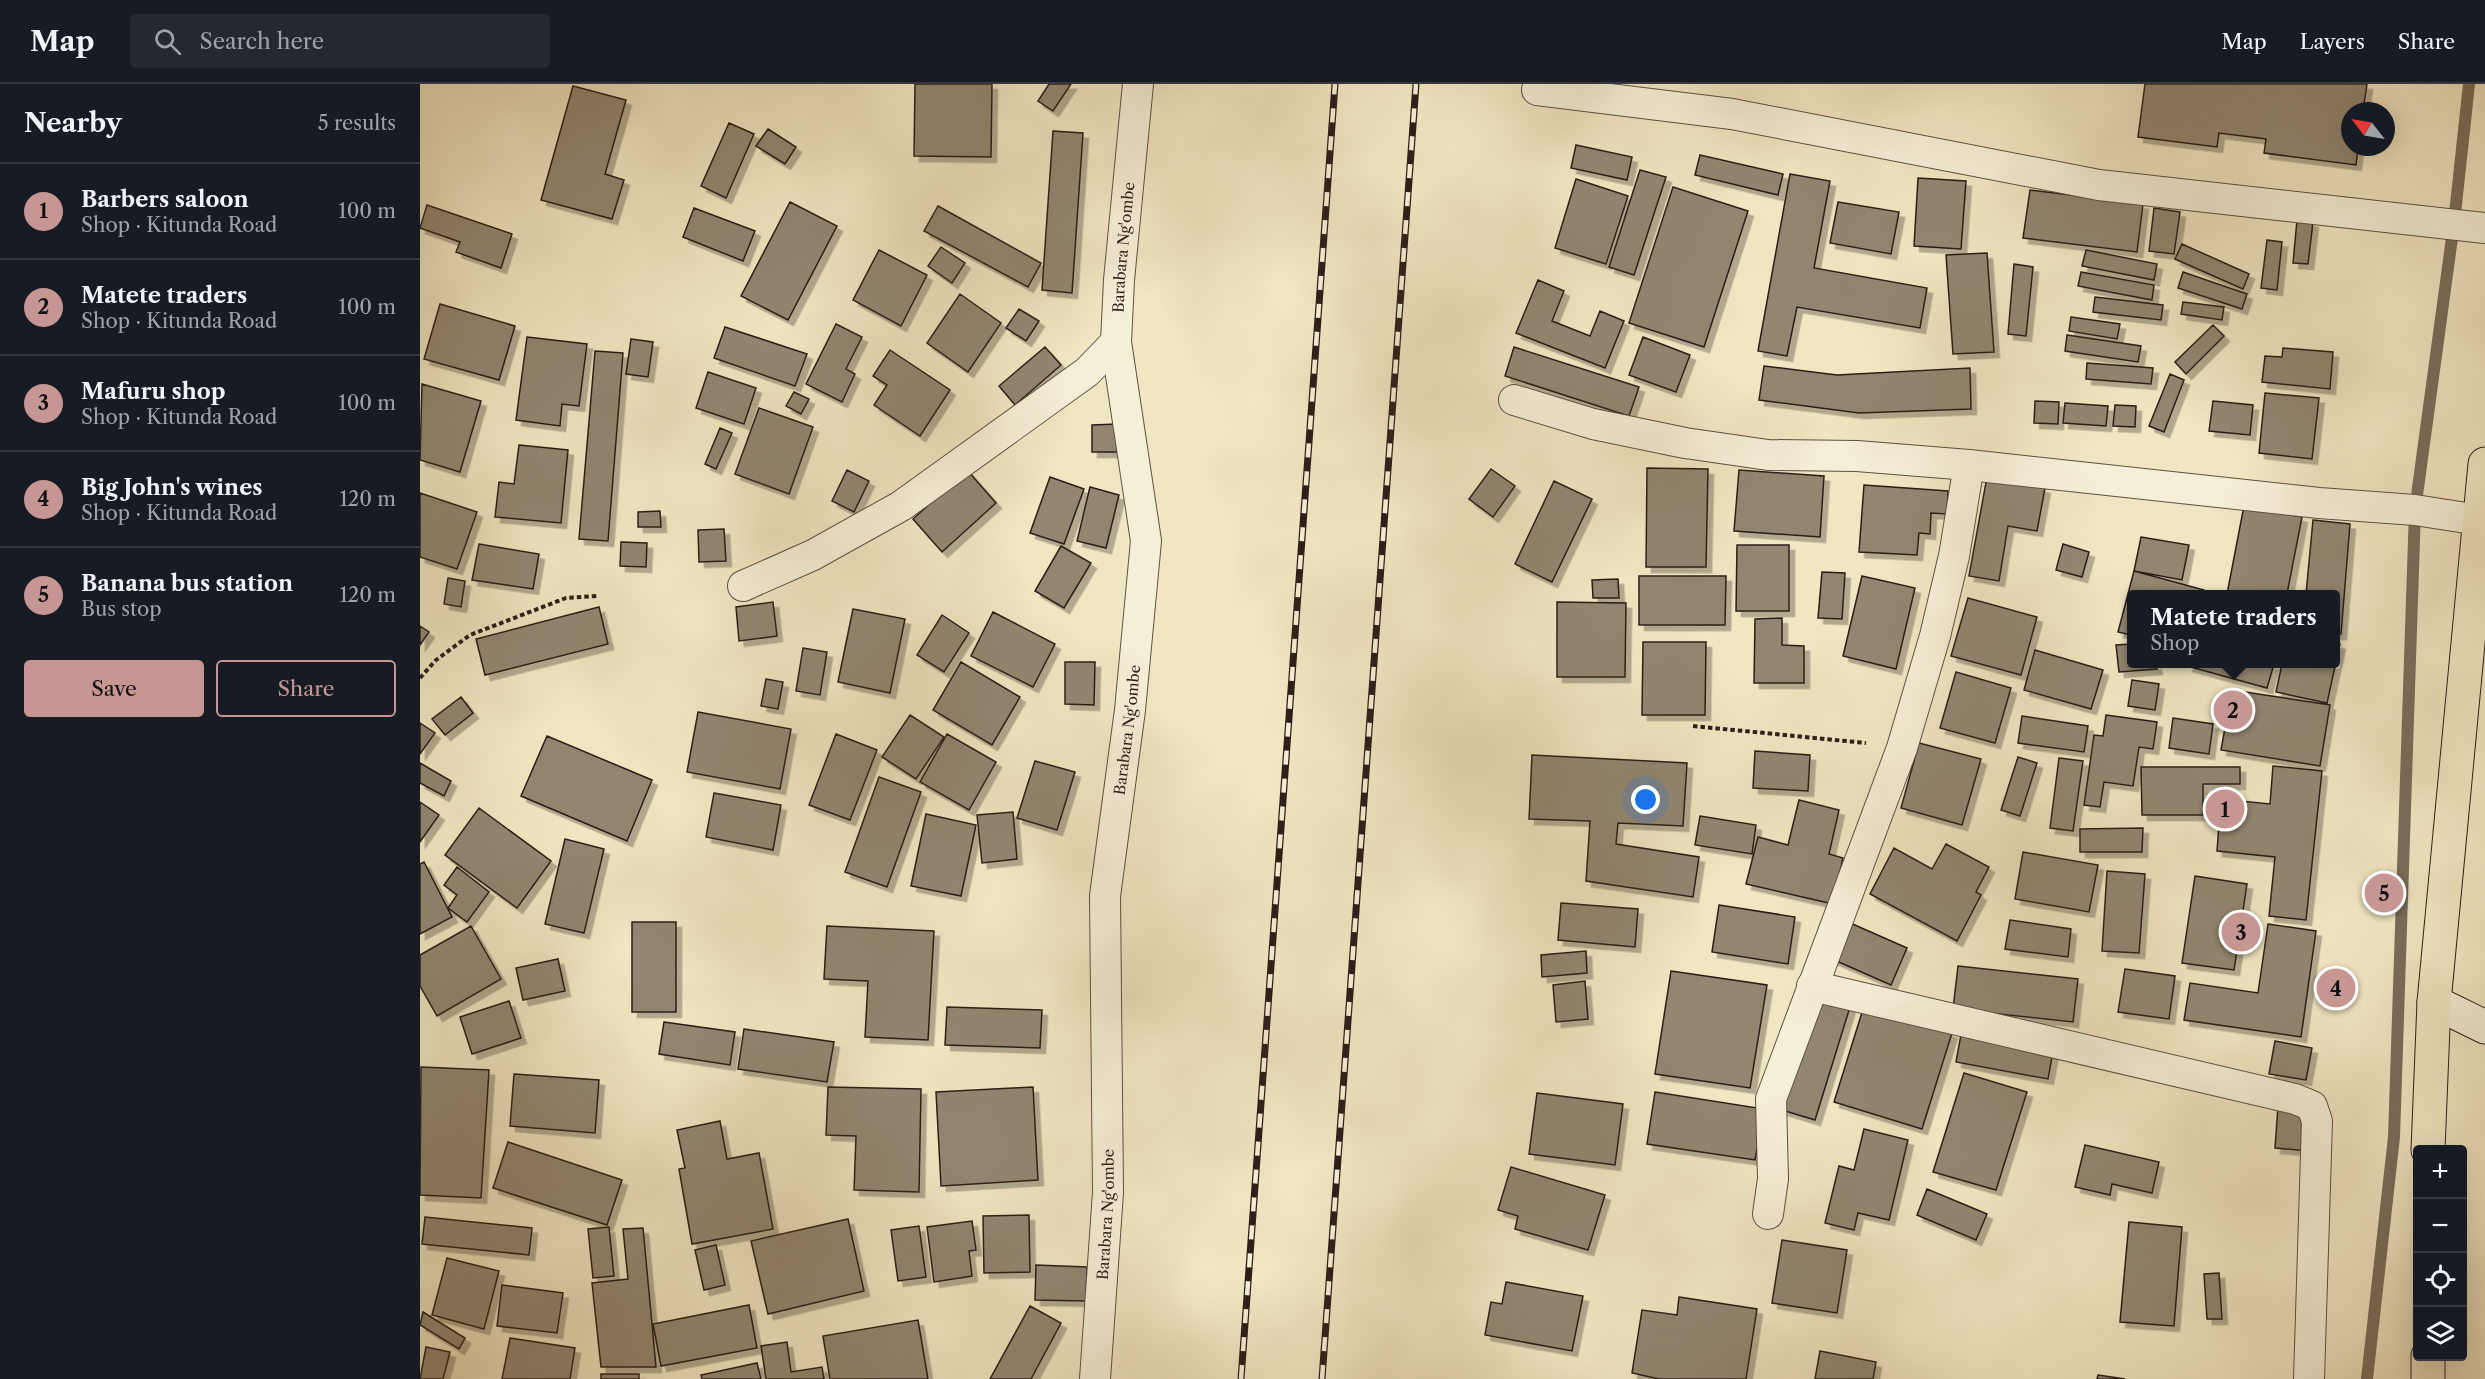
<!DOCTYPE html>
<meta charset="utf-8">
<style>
body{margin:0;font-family:"Libre Caslon Text",serif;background:#242831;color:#f1f3f6}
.controls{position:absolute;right:18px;bottom:18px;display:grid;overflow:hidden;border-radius:6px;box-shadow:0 6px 24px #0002}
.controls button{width:54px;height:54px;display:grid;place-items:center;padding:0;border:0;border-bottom:2px solid #363941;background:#171b24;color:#f1f3f6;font:30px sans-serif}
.compass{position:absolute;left:1921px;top:18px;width:54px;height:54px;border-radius:50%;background:#171b24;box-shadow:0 6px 24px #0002;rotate:301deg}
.you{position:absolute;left:1226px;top:716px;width:21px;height:21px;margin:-15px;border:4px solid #fff;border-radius:50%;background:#1a73e8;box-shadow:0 0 0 9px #1a73e833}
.badge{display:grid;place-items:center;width:39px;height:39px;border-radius:50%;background:#c59692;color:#111;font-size:20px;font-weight:700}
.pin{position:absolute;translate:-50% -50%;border:3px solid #fff;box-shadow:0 2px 6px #0006}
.popup{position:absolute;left:1707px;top:506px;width:213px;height:78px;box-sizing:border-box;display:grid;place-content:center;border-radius:6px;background:#171b24;filter:drop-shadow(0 2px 4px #0005);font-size:20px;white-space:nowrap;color:#9ea1a6}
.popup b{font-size:22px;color:#f1f3f6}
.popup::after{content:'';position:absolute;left:50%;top:100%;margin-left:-12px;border:12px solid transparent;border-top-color:#171b24}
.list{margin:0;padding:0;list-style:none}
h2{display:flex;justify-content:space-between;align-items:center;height:78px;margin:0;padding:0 24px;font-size:26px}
h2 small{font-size:20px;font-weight:400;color:#9ea1a6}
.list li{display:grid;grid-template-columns:39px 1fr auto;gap:18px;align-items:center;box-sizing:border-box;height:96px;padding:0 24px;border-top:2px solid #363941}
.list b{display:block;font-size:22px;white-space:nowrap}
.list p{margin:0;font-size:20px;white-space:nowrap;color:#9ea1a6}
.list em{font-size:20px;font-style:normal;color:#9ea1a6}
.actions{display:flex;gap:12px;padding:18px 24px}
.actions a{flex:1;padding:14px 0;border:2px solid #c59692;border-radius:6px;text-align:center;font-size:21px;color:#c59692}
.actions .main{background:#c59692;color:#111}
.icon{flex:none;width:33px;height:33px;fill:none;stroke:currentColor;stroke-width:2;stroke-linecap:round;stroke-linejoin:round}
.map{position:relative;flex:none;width:2065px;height:1295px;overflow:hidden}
header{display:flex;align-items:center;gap:36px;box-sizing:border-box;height:84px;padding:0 30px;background:#171b24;border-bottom:2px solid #363941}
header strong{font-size:28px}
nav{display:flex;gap:33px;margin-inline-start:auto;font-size:21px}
.search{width:420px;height:54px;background:#242831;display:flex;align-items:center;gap:15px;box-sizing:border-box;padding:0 21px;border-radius:6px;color:#9ea1a6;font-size:22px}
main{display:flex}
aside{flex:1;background:#171b24}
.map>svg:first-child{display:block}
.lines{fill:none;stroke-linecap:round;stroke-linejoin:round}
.stream{stroke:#7a6d5c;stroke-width:12}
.building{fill:#928671;stroke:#2b1e19;stroke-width:1.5;filter:url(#shadow)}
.street-casing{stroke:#5c5043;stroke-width:32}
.secondary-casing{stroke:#2b1e19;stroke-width:35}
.primary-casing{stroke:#2b1e19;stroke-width:35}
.path{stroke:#2b1e19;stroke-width:4;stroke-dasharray:4.5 3;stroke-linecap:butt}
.street{stroke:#f6efd7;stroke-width:30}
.secondary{stroke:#f6efd7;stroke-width:33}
.primary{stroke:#f1e6c2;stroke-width:33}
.rail-casing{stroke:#2b1e19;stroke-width:7}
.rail{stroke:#f6efd7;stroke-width:4.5;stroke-dasharray:14;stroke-linecap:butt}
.labels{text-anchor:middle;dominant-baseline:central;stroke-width:6;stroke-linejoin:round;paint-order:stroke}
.street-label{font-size:15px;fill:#2b1e19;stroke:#f6efd7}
</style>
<header>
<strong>Map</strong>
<div class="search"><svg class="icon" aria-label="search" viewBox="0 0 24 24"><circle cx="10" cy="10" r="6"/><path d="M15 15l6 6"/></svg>Search here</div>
<nav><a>Map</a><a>Layers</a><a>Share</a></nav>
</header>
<main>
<aside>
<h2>Nearby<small>5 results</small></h2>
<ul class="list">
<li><span class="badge">1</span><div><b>Barbers saloon</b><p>Shop · Kitunda Road</p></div><em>100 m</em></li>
<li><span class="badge">2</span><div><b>Matete traders</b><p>Shop · Kitunda Road</p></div><em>100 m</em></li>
<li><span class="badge">3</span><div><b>Mafuru shop</b><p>Shop · Kitunda Road</p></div><em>100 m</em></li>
<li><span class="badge">4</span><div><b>Big John's wines</b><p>Shop · Kitunda Road</p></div><em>120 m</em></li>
<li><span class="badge">5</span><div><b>Banana bus station</b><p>Bus stop</p></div><em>120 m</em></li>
</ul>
<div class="actions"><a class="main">Save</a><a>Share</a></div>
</aside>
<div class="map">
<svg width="2065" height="1295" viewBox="0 0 2065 1295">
<defs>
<filter id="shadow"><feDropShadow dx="5.5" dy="5.5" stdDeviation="0" flood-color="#0004"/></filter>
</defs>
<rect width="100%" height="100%" fill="#f1e6c2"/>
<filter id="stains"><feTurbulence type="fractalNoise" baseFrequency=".00333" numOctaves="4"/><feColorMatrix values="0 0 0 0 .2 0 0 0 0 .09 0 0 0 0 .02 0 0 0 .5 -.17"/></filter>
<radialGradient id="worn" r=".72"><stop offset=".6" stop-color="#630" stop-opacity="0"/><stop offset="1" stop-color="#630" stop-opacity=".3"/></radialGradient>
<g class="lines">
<path class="stream" d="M1947,1295L1974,1053L1995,426L2034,139L2049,0"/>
</g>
<path class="building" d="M495,0H572L571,73L494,72Z
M629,0H651L633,27L618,17Z
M1725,0H1947L1943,27H1930V63H1938L1936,81L1844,69L1846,55L1799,49L1797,63L1718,53Z
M153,2L206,16L185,90L204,96L192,135L121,116Z
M309,39L334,50L306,114L281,102Z
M348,45L376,63L365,80L336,62Z
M633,47L663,49L652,209L622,206Z
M1156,61L1212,73L1207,96L1151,84Z
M1280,71L1363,90L1358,111L1275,91Z
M1220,86L1246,93L1214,191L1189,183Z
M1370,90L1410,97L1394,184L1507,204L1500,244L1377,223L1367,272L1338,267Z
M1498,94L1546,97L1541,165L1494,162Z
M1156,95L1208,112L1186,180L1135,164Z
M1253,103L1328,127L1284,263L1209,239Z
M1610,106L1723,120L1717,168L1603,154Z
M370,118L417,142L368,236L321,212Z
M1418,118L1479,128L1471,170L1410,159Z
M7,121L92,150L81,184L36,168L40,158L0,144Z
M518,122L621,179L608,203L504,147Z
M274,124L335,147L323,177L263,153Z
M1734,124L1760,128L1754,170L1729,167Z
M1877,136L1893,138L1888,180L1873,179Z
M1847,156L1862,158L1857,206L1841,204Z
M1762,160L1829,190L1823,205L1755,175Z
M521,163L545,179L532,199L508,182Z
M459,166L507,191L481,242L433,216Z
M1666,166L1737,180L1734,196L1662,182Z
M1567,169L1574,268L1533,270L1526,171Z
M1594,180L1613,183L1606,252L1588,250Z
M1661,188L1734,201L1732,216L1658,202Z
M1763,188L1827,210L1822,225L1758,204Z
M1118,196L1144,207L1132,237L1170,252L1180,227L1204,237L1185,284L1096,249Z
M540,210L581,239L548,288L507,259Z
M1675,213L1743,221L1741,236L1673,228Z
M1763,218L1804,223L1802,236L1761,230Z
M20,220L95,242L79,296L4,275Z
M599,225L619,237L606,257L586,244Z
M1651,233L1700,240L1697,255L1649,247Z
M416,240L442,253L426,285L435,290L422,318L386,300Z
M1793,241L1804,252L1766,290L1755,278Z
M305,243L387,270L375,302L294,274Z
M1647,251L1721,262L1718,278L1645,267Z
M107,253L167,260L159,322L142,320L140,342L96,336Z
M1223,253L1270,271L1256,308L1209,291Z
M211,255L233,258L228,293L206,290Z
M625,263L641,281L595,321L579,302Z
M1094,263L1219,303L1209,332L1085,292Z
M1863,264L1913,268L1910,305L1842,298L1845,272L1862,273Z
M470,266L530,306L500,352L454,321L467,301L453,292Z
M175,267L203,269L188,457L159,455Z
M1667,279L1733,284L1731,300L1666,295Z
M1344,282L1417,291L1550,284L1551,325L1439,329L1339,316Z
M288,288L336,304L324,340L276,324Z
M1750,290L1764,296L1744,348L1729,342Z
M2,300L61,317L40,388L0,376Z
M374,308L389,315L381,330L366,322Z
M1845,309L1899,314L1892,375L1839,369Z
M1615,317L1639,318L1638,340L1614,339Z
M1793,317L1833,321L1830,351L1789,347Z
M1645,319L1688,322L1686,342L1643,339Z
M1695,321L1716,322L1715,343L1693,342Z
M339,324L393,343L369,410L315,390Z
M697,340V368H672V341Z
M300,344L312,349L296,385L285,380Z
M99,361L148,366L141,439L75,433L79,398L94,400Z
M1227,384L1288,385L1286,483H1226Z
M1071,385L1095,402L1073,433L1049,415Z
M427,386L449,397L434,428L412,417Z
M547,386L576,419L522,468L493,435Z
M1319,386L1404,392L1400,453L1314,447Z
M630,393L664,405L644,460L610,449Z
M1567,393L1625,404L1617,447L1588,442L1579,497L1549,492Z
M1134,397L1172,415L1132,498L1095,480Z
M1444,401L1528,407L1527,430L1511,429L1510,450L1499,449L1497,471L1439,468Z
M670,403L699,411L686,464L657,457Z
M0,409L57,428L37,485L0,473Z
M1824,422L1882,433L1867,510H1807Z
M240,427L241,443H218V428Z
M1893,436L1930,440L1921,550H1915V510H1886Z
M304,445L306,477L279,478L278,446Z
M1721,453L1769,461L1762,496L1714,487Z
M201,458L227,459L226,483L200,482Z
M59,460L119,470L113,505L52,496Z
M1643,460L1669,468L1662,493L1636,486Z
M1317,461H1369V527H1316Z
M641,462L671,479L644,524L615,507Z
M1714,487L1784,506L1783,510H1711V551L1698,548Z
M1402,488L1425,489L1422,535L1398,534Z
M1219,492H1306L1305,541H1219Z
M1442,492L1495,504L1476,585L1423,572Z
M28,494L45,497L41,523L24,520Z
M1198,495L1199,514H1173L1172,496Z
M1548,514L1617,533L1601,591L1531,572Z
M353,518L357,552L319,557L316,523Z
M1137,518L1206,519L1205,593H1137Z
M179,523L188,560L65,591L56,555Z
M433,525L485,535L470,609L418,598Z
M573,528L635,560L613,603L551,572Z
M522,531L549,549L524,588L497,571Z
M1362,534V561L1384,562V599H1334L1335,535Z
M0,542L9,548L0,561Z
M1223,558H1286L1285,631H1222Z
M1915,559L1920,560L1907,619L1856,608L1862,580H1915Z
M1711,560V580H1736L1737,585L1699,588L1696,561Z
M383,564L407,568L400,611L376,607Z
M1615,566L1683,586L1671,625L1604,606Z
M541,578L600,613L572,661L513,626Z
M645,578H675L674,621L645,620Z
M1768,580H1854L1847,604L1767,582Z
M1536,588L1591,604L1575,659L1520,644Z
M346,595L363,598L358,625L341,622Z
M1712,596L1739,600L1735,626L1708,622Z
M1812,606L1910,621L1900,682L1801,666Z
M41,613L53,629L25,651L12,635Z
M278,628L371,645L360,705L267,688Z
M490,631L524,653L496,695L462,673Z
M1686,631L1737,638L1733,665L1719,663L1713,702L1684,698L1680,723L1664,721L1674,651L1683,652Z
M1602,632L1668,642L1664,668L1598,659Z
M1753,634L1793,640L1789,670L1749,664Z
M0,639L15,649L0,670Z
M416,650L457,666L430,736L389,721Z
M527,650L576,678L549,726L500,698Z
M127,652L232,696L207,757L101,712Z
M1499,659L1561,675L1542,741L1481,724Z
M1335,667L1390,671L1388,707L1333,704Z
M1112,671L1267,679L1263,742L1198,739L1196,760L1279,773L1273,813L1166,797L1170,737L1109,735Z
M1598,673L1617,679L1600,732L1581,726Z
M1639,674L1663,677L1653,747L1630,744Z
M615,677L655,688L637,746L597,734Z
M0,679L31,697L24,712L0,699Z
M1853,682L1902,687L1886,836L1849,832L1855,773L1797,767L1801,715L1850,720Z
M1721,683H1820V700H1783V731H1722Z
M459,693L501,708L467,803L425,788Z
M294,709L361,721L353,766L286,753Z
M1379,716L1419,726L1409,770L1423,774L1413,820L1326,800L1338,753L1368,761Z
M0,718L19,731L0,758Z
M59,724L131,777L97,824L25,771Z
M593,728L597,775L562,779L557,731Z
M506,730L556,741L541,812L491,802Z
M1280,732L1336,741L1332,770L1275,761Z
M1723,744L1722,768H1660V745Z
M145,755L184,765L164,849L125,840Z
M1526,760L1569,783L1556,808L1561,811L1537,857L1450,810L1474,764L1512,785Z
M1603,768L1678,781L1669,828L1595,815Z
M4,778L32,833L0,850V780Z
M37,783L69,808L47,838L28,824L37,811L24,801Z
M1687,787L1725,790L1719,869L1682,867Z
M1775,792L1827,800L1814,886L1762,879Z
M1141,819L1218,825L1215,863L1138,856Z
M1299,821L1375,833L1368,880L1292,868Z
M1590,836L1651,845L1648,873L1585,865Z
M212,838H256V928H212Z
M1428,838L1487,864L1471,901L1412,875Z
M1848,840L1896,847L1881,953L1764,936L1770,899L1838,909Z
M51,842L81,895L17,932L0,902V871Z
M407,842L514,847L508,956L445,953L448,897L404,895Z
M1166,867L1167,889L1122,893L1121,871Z
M138,875L145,907L103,916L96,884Z
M1538,882L1658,895L1653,938L1533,925Z
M1705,885L1755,892L1749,935L1698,928Z
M1251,887L1347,901L1330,1004L1235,990Z
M1165,897L1168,935L1136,938L1133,901Z
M1397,913L1430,923L1395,1036L1362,1026Z
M89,917L101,954L52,970L40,933Z
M1444,922L1532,949L1502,1045L1414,1018Z
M527,923L622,926L620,964L525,961Z
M244,938L315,948L310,981L239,970Z
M324,945L414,958L407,998L318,985Z
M1542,945L1634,962L1628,995L1536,978Z
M1855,957L1892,964L1886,996L1849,990Z
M1,983L69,986L61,1114L0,1111Z
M1544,989L1607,1008L1576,1106L1513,1088Z
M94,990L179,996L175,1049L90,1042Z
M408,1003L501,1005L499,1108L434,1106L436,1052L406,1051Z
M613,1003L618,1096L521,1102L516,1008Z
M1235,1008L1344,1025L1335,1076L1227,1060Z
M1117,1009L1203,1020L1195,1081L1109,1070Z
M1858,1022L1892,1025L1888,1067L1855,1064Z
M300,1037L307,1075L339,1069L353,1145L272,1160L259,1085L265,1084L257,1046Z
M1444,1045L1488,1056L1469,1136L1438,1129L1434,1146L1405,1139L1419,1082L1434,1086Z
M88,1058L202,1096L187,1141L73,1104Z
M1665,1061L1739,1078L1732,1109L1692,1100L1690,1111L1655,1103Z
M1091,1083L1185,1111L1168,1166L1095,1145L1098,1132L1078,1126Z
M1507,1105L1567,1130L1556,1156L1497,1131Z
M609,1131L610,1188L564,1189L563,1132Z
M5,1133L112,1144L109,1171L2,1160Z
M428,1135L444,1207L348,1230L331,1157Z
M552,1137L556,1166L549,1167L552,1192L514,1198L507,1143Z
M1709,1138L1762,1143L1754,1242L1700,1238Z
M499,1142L506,1193L478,1197L471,1146Z
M189,1143L194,1192L173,1194L168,1145Z
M223,1144L236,1283H181L172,1199L208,1195L203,1145Z
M1362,1156L1427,1166L1417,1229L1352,1219Z
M296,1161L305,1201L284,1206L275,1166Z
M27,1174L79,1187L64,1245L12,1231Z
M616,1181L667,1183L666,1217L615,1216Z
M1799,1189L1802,1235H1787L1784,1190Z
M1086,1198L1163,1212L1152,1267L1065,1251L1071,1218L1082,1220Z
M82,1201L143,1209L137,1249L77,1242Z
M1259,1213L1337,1225L1326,1295H1239L1212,1289L1222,1226L1257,1231Z
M329,1221L337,1264L241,1282L233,1240Z
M610,1222L641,1239L611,1295H570Z
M3,1228L45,1254L39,1265L0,1241Z
M498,1236L508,1295H410L403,1252Z
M90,1254L155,1264L150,1295H82Z
M367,1258L371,1288L402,1283L404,1295H346L341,1262Z
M6,1263L30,1268L23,1295H0Z
M1400,1267L1456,1278L1453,1295H1395Z
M337,1279L341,1295H282L281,1291Z
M181,1290H219V1295H181Z
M1678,1291L1705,1295H1677Z"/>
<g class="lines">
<defs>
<g id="street">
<path d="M1117,6L1312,30L1679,101L2065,144"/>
<path d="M1094,316L1173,340L1265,359L1348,371L1437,372L1549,381L1899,419L1995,426L2059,436"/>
<path d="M323,502L393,471L481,422L667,288L696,258"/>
<path d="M1392,902L1875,1015L1892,1022L1897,1037L1889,1295"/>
<path d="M1348,1130L1353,1095L1351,1015L1482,664L1515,552L1534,472L1549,381"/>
<path id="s1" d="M675,1295L688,1108L685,812L710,626L726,457L696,258L699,196L718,0"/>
</g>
<path id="secondary" d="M2014,918L2065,943"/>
<path id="primary" d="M2008,1066L2014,918L2065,380
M2008,1272V1295"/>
</defs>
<use href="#street" class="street-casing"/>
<use href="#secondary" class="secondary-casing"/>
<use href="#primary" class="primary-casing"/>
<path class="path" d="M0,594L16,576L50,551L146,514L177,512
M1273,642L1446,659"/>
<use href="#street" class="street"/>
<use href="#secondary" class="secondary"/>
<use href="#primary" class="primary"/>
<defs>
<path id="rail" d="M821,1295L915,0
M902,1295L996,0"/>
</defs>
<use href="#rail" class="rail-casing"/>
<use href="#rail" class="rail"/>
</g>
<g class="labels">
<g class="street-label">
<text stroke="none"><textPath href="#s1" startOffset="1137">Barabara Ng'ombe</textPath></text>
<text stroke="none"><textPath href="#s1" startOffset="651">Barabara Ng'ombe</textPath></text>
<text stroke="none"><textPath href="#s1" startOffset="165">Barabara Ng'ombe</textPath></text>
</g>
</g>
<rect width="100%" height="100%" filter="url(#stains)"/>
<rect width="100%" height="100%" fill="url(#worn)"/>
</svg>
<div class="controls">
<button>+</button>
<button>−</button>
<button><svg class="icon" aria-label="locate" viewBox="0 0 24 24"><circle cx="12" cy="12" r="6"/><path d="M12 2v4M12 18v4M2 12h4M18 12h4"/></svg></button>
<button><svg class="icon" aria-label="layers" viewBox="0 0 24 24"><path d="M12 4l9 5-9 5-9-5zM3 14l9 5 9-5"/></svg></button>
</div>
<svg class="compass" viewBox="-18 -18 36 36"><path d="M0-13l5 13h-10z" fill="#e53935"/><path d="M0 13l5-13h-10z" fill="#9ea1a6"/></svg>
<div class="you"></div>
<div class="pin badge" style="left:1805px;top:725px">1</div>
<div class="pin badge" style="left:1813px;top:626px">2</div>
<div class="popup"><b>Matete traders</b>Shop</div>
<div class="pin badge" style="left:1821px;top:848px">3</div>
<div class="pin badge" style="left:1916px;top:904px">4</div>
<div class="pin badge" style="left:1964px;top:809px">5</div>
</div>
</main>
